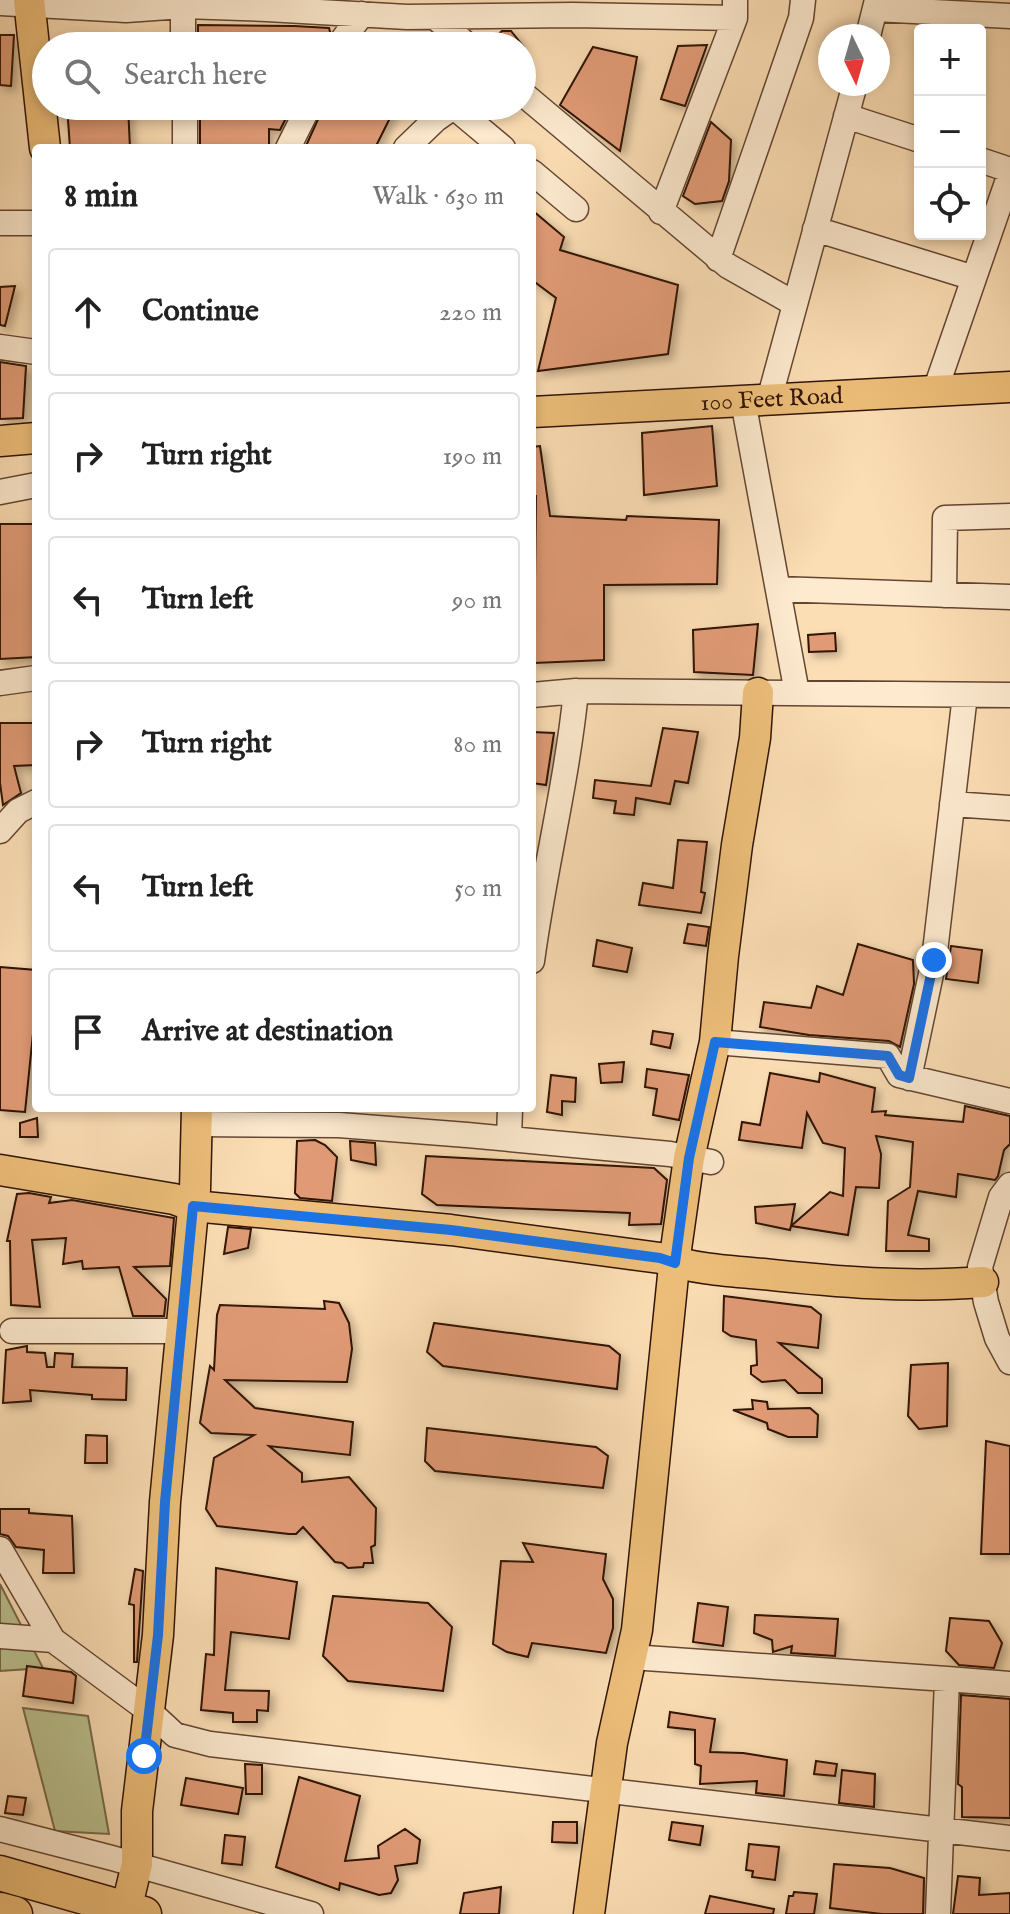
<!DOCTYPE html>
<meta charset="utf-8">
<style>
body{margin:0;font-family:"IM FELL English",serif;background:#f2f2f2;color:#222}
.controls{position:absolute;right:24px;top:24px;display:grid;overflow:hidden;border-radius:8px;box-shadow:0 4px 12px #0003}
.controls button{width:72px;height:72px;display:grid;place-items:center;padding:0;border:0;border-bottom:2px solid #e0e0e0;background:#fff;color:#222;font:40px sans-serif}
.compass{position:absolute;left:818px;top:24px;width:72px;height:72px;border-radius:50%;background:#fff;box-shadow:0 4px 12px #0003;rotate:175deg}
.stop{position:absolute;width:24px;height:24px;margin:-18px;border:6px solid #1a73e8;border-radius:50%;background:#fff}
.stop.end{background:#1a73e8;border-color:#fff;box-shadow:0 2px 8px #0008}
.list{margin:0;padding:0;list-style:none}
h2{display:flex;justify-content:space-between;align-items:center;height:104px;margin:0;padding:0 32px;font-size:34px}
h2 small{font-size:26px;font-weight:400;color:#767676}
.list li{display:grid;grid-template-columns:52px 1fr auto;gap:24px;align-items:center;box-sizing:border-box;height:128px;margin:0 16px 16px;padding:0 16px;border:2px solid #e0e0e0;border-radius:8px}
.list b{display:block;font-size:30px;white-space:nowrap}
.list em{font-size:26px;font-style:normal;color:#767676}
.icon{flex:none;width:44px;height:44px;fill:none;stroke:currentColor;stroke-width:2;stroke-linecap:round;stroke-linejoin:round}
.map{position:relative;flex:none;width:1010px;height:1914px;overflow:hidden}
.search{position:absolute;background:#fff;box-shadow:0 4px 12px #0003;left:32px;top:32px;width:504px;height:88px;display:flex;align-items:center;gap:20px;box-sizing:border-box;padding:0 28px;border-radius:44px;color:#767676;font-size:30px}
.panel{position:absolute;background:#fff;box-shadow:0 4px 12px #0003;left:32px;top:144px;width:504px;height:968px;border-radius:8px}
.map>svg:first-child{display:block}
.green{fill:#bbc290;stroke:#766a4b;stroke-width:2}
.building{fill:#e09b76;stroke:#301306;stroke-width:2;filter:url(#shadow)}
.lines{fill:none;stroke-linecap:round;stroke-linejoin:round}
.minor-casing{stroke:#634632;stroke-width:27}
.major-casing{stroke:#301306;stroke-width:33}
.highway-casing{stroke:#301306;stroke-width:37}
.minor{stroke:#fdeacf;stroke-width:24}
.major{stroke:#eebf7a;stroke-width:30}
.highway{stroke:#eebf7a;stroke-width:34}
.route{stroke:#1a73e8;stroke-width:10}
.labels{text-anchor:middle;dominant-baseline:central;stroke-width:6;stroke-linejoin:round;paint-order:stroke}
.street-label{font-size:24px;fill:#301306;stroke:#fdeacf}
</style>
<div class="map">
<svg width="1010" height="1914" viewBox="0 0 1010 1914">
<defs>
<filter id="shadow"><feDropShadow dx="4.5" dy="4.5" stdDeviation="4" flood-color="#0004"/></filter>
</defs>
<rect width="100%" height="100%" fill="#fcdeb5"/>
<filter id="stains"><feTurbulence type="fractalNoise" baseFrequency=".0025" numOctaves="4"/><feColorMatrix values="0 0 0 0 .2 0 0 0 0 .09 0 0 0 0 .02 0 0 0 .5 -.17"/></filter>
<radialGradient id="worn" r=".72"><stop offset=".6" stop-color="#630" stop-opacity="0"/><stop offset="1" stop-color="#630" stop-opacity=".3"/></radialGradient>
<path class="green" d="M0,1584L43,1668L0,1671Z
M23,1708L88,1716L109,1834L55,1831Z"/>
<path class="building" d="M198,25L294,26L329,28L330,32L323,46H198Z
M502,31H511L523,46H485Z
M0,35H14L11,86L0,85Z
M707,45L685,106L661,99L678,46Z
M593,47L637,57L620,151L560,105Z
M67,106H128L130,148H70Z
M200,106H292L280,130L269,129V148H200Z
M324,106H396L375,148H305Z
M711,122L731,140L729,181L722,201L695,204L683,196Z
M532,210L564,237L560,250L678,285L668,354L538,371L556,298L532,280Z
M15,286L5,326L0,325V287Z
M0,362L26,366L23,418L0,419Z
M712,426L717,486L644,495L642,433Z
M540,446L550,516L626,520L627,516L719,520L717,584L604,585V660L534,663L536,496H532V447Z
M0,524H36V657L0,659Z
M758,624L753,675L694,672L693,630Z
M835,633L836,651L809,652L808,635Z
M0,723H36V765L14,766L21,793L3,805L0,783Z
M663,728L698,732L688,783L675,781L670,804L636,798L634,815L614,813L616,801L593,798L595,780L651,786Z
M532,732L554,733L546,785L532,783Z
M678,840L707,842L701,892L705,893L701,913L639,905L643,883L673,888Z
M688,924L709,927L706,946L684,943Z
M597,940L632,948L627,972L593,966Z
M858,944L913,960L914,984L900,1047L889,1041L809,1035L760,1027L764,1002L811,1008L817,986L843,995Z
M951,946L982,950L978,983L946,979Z
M0,967L36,970V1004L25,1112L0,1110Z
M653,1031L673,1034L670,1048L651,1044Z
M624,1062L622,1082L601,1083L599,1064Z
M647,1069L689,1075L679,1120L653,1115L657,1089L645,1087Z
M770,1073L819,1082L820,1073L875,1088L872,1112L886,1111L885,1115L963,1122L965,1106L1010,1116V1144L1004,1150L998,1176L995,1180L958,1174L956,1197L918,1191L908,1235L929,1239V1251H886L888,1201L910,1187L913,1142L876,1136L881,1154L879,1188L856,1187L848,1235L791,1226L790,1230L756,1223L755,1207L795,1204L791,1226L830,1192L843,1196L845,1148L823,1143L807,1113L802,1148L739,1140L742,1122L760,1125Z
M551,1075L576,1078L575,1102L562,1101V1115L547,1112Z
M37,1118L38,1137H20V1123Z
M315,1140L325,1145L337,1157L332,1201L300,1198L295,1193L297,1141Z
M350,1141L375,1143L376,1165L351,1160Z
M426,1156L654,1168L667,1180L661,1224L629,1225L630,1213L437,1205L422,1194Z
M29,1193L51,1197L49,1203L72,1200L174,1218L170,1266L134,1267L166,1299L164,1316H133L119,1267L83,1269L82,1261L63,1264L66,1238L32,1240L40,1307L11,1305L10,1241H7L17,1194Z
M228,1227L251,1229L248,1248L224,1254Z
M724,1296L811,1307L821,1315L818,1348L779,1343L822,1379V1393H798L785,1380L762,1382L751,1374V1366L757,1365L756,1340L731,1336L723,1331Z
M324,1301L339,1303L349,1323L352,1349L347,1382L225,1380L255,1408L353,1422L350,1455L269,1446L302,1473V1482L349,1477L376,1508L375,1545L371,1547L373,1563H364L363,1567L348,1568L342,1563L335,1562L303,1527L296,1534H289L217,1526L206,1509L214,1458L254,1435L211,1433L200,1423L210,1366L214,1370L217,1315L220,1305L325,1309Z
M434,1323L609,1346L620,1355L617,1389L443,1366L427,1352Z
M27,1346V1352L45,1353L47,1367H54L55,1353L73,1354L72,1367L127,1368L126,1400L92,1399V1395L30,1390L31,1401L3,1403L6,1350Z
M948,1363L947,1426L919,1429L908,1416L911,1365Z
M752,1400L767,1402L768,1409L810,1408L818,1415L817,1437H788L768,1429L767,1423L733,1410L753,1409Z
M427,1428L596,1447L608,1456L603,1488L435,1471L425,1461Z
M86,1435L107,1436V1463H85Z
M986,1441L1010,1446V1554H981Z
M0,1509H29V1513L72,1516L74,1573H43L44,1550L16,1547L8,1536L0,1534Z
M523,1543L606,1554L603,1579L613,1599V1628L606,1653L532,1643L528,1657L507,1652L493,1644L501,1561L533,1562Z
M216,1568L297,1582L289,1639L231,1632L225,1690L269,1691L268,1711L257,1710V1722H233V1713L201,1710L206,1654L214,1655Z
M135,1569L143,1571L137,1662H134V1605L129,1604Z
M333,1596L428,1603L452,1627L443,1691L348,1681L323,1656Z
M698,1603L728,1607L723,1646L693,1642Z
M755,1615L838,1619L835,1656L791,1653L792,1646L773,1652L772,1640L754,1633Z
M950,1618L989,1621L1002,1643L994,1668L959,1665L946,1651Z
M27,1666L71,1672L76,1676L73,1703L23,1696Z
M961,1695L1010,1699V1818L962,1817V1787L958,1784Z
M670,1712L715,1719L710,1752L743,1753L787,1760L784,1796L756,1793L757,1781L700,1784L701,1766L695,1764V1730L668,1727Z
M816,1761L837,1764L835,1776L814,1774Z
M245,1764L262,1765V1794H246Z
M842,1770L875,1774L874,1807L839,1803Z
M299,1777L360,1796L345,1861L379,1858L378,1846L405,1829L420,1840L417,1863L395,1866L398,1880L391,1893L379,1895L340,1883L339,1890L276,1867Z
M186,1778L243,1788L238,1814L181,1805Z
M8,1796L26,1798L23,1815L5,1813Z
M553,1822H577V1843L552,1842Z
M672,1822L703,1826L700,1845L669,1840Z
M225,1835L245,1837L242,1865L222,1863Z
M749,1844L779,1847L775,1880L752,1877L753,1871L746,1870Z
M834,1864L890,1868L924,1878L923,1914H882L830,1908Z
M958,1876L980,1878L979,1895L1010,1893V1914H953Z
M501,1887L499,1914H460L464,1893Z
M794,1892L817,1894L814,1914H786L789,1896H793Z
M710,1896L774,1909L773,1914H705Z"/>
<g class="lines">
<defs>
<path id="minor" d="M0,3L126,10L183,6L267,9L407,17L573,15L735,18
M183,6V46
M875,9L1010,16
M435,17L468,46
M868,36L877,0
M338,46L362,14
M522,93L728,266L795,304
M185,106V148
M454,107L503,148
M846,116L920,140
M288,148L309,106
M406,148L435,120L455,106
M980,160L1010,170
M532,172L576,209
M661,212L735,18V0
M0,223H36
M815,229L974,278
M718,259L801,18L803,0
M0,347L36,352
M935,391L1010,174
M769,400L855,84
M743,401L797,693
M0,492L36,485
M778,589L1010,597
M944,595L945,518L1010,516
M0,683L36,678
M532,695L576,691L1010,695
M952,804L1010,808
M0,831L18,811L36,802
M532,961C544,871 567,782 576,691
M715,1042L888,1056L899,1075L1010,1101
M909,1078L934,960L965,695
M196,1124L339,1125L467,1135L670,1154L711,1162
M509,1139L510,1108
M1010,1185L1001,1197L980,1267L986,1302L997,1338L1010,1362
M12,1331H183
M0,1549L53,1640L149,1711L175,1735L210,1744L1010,1838
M0,1636L53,1640
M631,1657L947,1679
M0,1829L112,1858L311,1914
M938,1914L947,1679L1010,1684"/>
<g id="major">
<path d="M29,0L45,148"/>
<path id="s1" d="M532,412L1010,387"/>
<path d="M0,441L36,438"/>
<path d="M0,1170L174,1199L193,1206L451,1230L660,1258C694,1269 728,1271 763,1274C836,1282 909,1288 983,1282"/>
<path d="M126,1910L137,1864V1811L158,1635L165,1502L195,1189L197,1108"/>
<path d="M589,1914L612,1743L637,1630L675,1256L689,1158L715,1042L723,956L737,845L755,738L758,693"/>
</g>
<path id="highway" d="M0,1873L144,1914
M0,1910L15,1914"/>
</defs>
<use href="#minor" class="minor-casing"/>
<use href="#major" class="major-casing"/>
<use href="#highway" class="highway-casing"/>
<use href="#minor" class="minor"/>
<use href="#major" class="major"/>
<use href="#highway" class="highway"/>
</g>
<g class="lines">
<path class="route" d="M144,1756L158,1635L165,1502L193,1206L451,1230L660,1258L675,1263L689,1158L715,1042L888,1056L899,1075L909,1078L934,960"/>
</g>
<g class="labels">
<g class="street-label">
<text stroke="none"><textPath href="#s1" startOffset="240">100 Feet Road</textPath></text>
</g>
</g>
<rect width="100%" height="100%" filter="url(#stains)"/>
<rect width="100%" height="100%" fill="url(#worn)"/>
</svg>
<div class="controls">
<button>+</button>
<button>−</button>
<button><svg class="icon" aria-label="locate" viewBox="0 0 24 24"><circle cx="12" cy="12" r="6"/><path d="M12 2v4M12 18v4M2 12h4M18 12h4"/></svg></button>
</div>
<svg class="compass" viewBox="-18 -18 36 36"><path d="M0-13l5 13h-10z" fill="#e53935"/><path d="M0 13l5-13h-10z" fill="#767676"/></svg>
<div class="stop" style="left:144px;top:1756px"></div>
<div class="stop end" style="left:934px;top:960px"></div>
<div class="search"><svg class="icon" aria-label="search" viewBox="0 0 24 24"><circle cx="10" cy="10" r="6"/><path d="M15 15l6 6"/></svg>Search here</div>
<section class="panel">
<h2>8 min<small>Walk · 630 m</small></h2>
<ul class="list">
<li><svg class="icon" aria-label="ahead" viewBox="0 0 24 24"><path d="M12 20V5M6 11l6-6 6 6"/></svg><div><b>Continue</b></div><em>220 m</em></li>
<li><svg class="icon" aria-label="right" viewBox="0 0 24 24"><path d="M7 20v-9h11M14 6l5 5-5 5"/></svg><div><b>Turn right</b></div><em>190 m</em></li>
<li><svg class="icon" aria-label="left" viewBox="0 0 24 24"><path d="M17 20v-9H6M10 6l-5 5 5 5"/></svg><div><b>Turn left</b></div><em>90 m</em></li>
<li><svg class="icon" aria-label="right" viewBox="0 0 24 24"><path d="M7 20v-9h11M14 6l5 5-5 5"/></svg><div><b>Turn right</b></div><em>80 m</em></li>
<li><svg class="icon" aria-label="left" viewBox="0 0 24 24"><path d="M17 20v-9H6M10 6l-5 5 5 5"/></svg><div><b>Turn left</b></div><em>50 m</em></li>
<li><svg class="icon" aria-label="arrive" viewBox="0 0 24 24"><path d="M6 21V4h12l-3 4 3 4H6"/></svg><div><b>Arrive at destination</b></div></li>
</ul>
</section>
</div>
